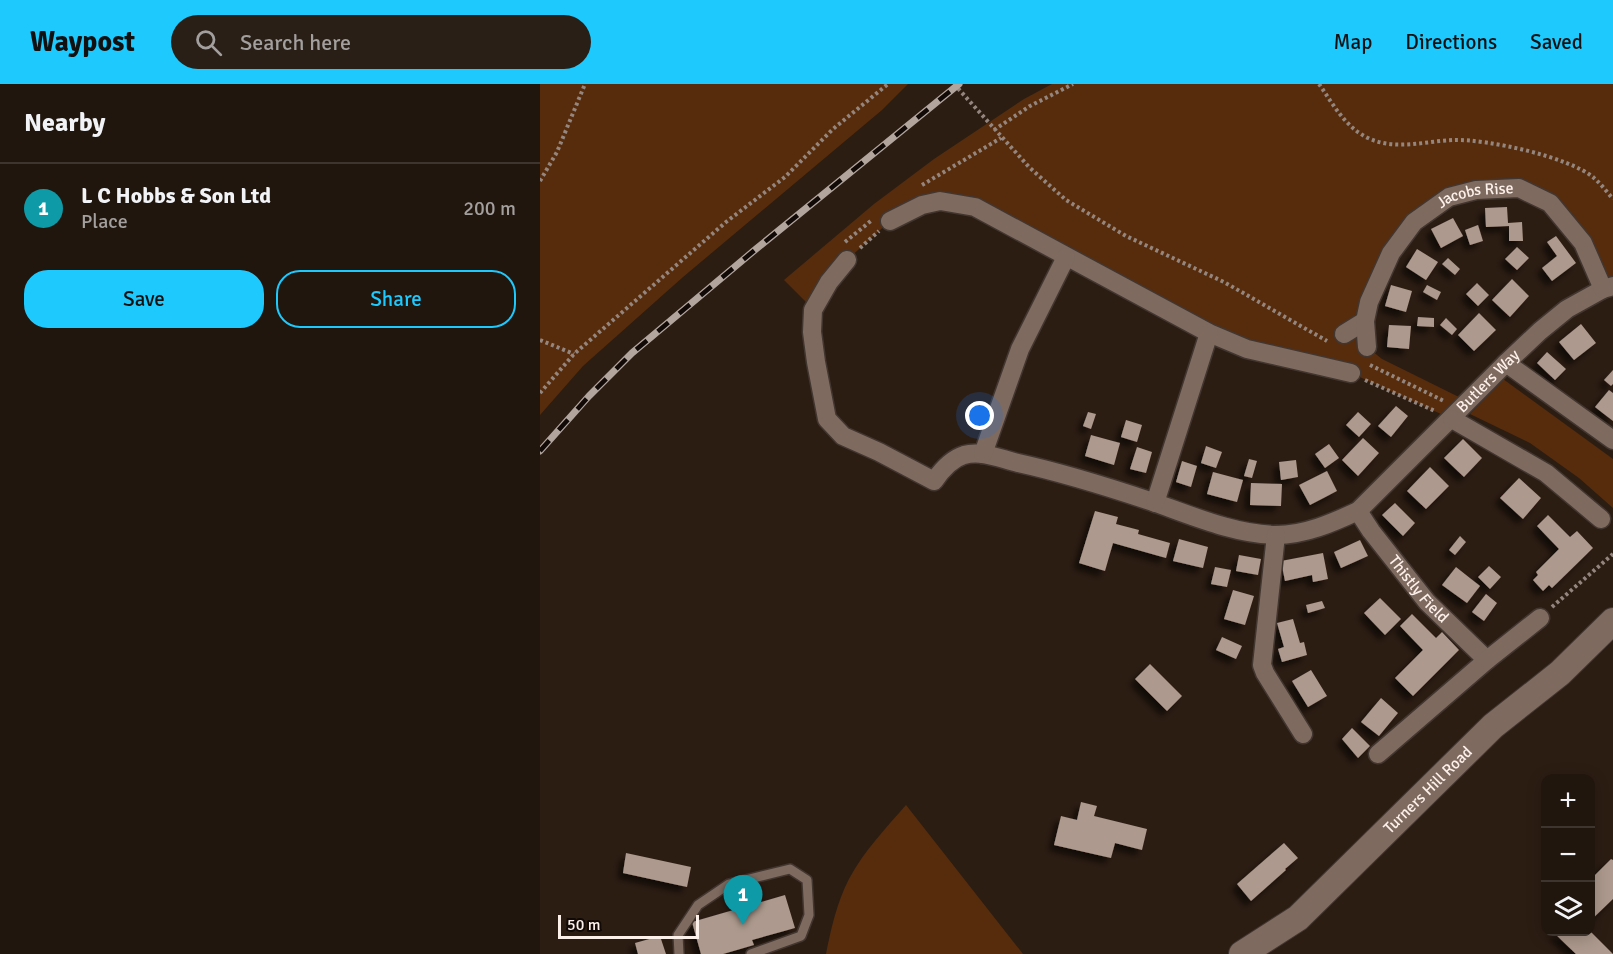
<!DOCTYPE html>
<meta charset="utf-8">
<style>
body{margin:0;font-family:Signika,sans-serif;background:#291f17;color:#f1f3f6}
.controls{position:absolute;right:18px;bottom:18px;display:grid;overflow:hidden;border-radius:12px;box-shadow:0 3px 15px #0003}
.controls button{width:54px;height:54px;display:grid;place-items:center;padding:0;border:0;border-bottom:2px solid #3e352e;background:#21160e;color:#f1f3f6;font:30px sans-serif}
.scale{position:absolute;left:18px;bottom:15px;width:141px;box-sizing:border-box;padding-left:6px;border:3px solid #fcf0ea;border-top:0;font-size:16px;line-height:21px;white-space:nowrap;color:#fcf0ea;-webkit-text-stroke:4px #100905;paint-order:stroke}
.you{position:absolute;left:440px;top:332px;width:21px;height:21px;margin:-15px;border:4px solid #fff;border-radius:50%;background:#1a73e8;box-shadow:0 0 0 9px #1a73e833}
.badge{display:grid;place-items:center;width:39px;height:39px;border-radius:50%;background:#1ec9fd;color:#fff;font-size:20px;font-weight:700}
.pin{position:absolute;translate:-50% -50px;filter:drop-shadow(0 2px 3px #0008)}
.pin::after{content:'';position:absolute;top:32px;width:21px;height:18px;background:inherit;clip-path:polygon(0 0,100% 0,50% 100%)}
.list{margin:0;padding:0;list-style:none}
h2{display:flex;justify-content:space-between;align-items:center;height:78px;margin:0;padding:0 24px;font-size:26px}
h2 small{font-size:20px;font-weight:400;color:#a29f9e}
.list li{display:grid;grid-template-columns:39px 1fr auto;gap:18px;align-items:center;box-sizing:border-box;height:90px;padding:0 24px;border-top:2px solid #3e352e}
.list b{display:block;font-size:22px;white-space:nowrap}
.list p{margin:0;font-size:20px;white-space:nowrap;color:#a29f9e}
.list em{font-size:20px;font-style:normal;color:#a29f9e}
.actions{display:flex;gap:12px;padding:18px 24px}
.actions a{flex:1;padding:14px 0;border:2px solid #1ec9fd;border-radius:24px;text-align:center;font-size:21px;color:#1ec9fd}
.actions .main{background:#1ec9fd;color:#111}
.icon{flex:none;width:33px;height:33px;fill:none;stroke:currentColor;stroke-width:2;stroke-linecap:round;stroke-linejoin:round}
.map{position:relative;flex:none;width:1073px;height:870px;overflow:hidden}
header{display:flex;align-items:center;gap:36px;box-sizing:border-box;height:84px;padding:0 30px;background:#1ec9fd;color:#111}
header strong{font-size:28px}
nav{display:flex;gap:33px;margin-inline-start:auto;font-size:21px}
.search{width:420px;height:54px;background:#291f17;display:flex;align-items:center;gap:15px;box-sizing:border-box;padding:0 21px;border-radius:33px;color:#a29f9e;font-size:22px}
main{display:flex}
aside{flex:1;background:#21160e}
.map>svg:first-child{display:block}
.green{fill:#572c0c}
.building{fill:#ad998d;filter:url(#shadow)}
.lines{fill:none;stroke-linecap:round;stroke-linejoin:round}
.service-casing{stroke:#423630;stroke-width:12}
.minor-casing{stroke:#423630;stroke-width:21}
.secondary-casing{stroke:#423630;stroke-width:28}
.path{stroke:#94867e;stroke-width:4;stroke-dasharray:3 3;stroke-linecap:butt}
.service{stroke:#7e6a5f;stroke-width:9}
.minor{stroke:#7e6a5f;stroke-width:18}
.secondary{stroke:#7e6a5f;stroke-width:26}
.rail-casing{stroke:#b2a59e;stroke-width:7}
.rail{stroke:#100905;stroke-width:4.5;stroke-dasharray:14;stroke-linecap:butt}
.labels{text-anchor:middle;dominant-baseline:central;stroke-width:6;stroke-linejoin:round;paint-order:stroke}
.street-label{font-size:16px;fill:#fcf0ea;stroke:#100905}
</style>
<header>
<strong>Waypost</strong>
<div class="search"><svg class="icon" aria-label="search" viewBox="0 0 24 24"><circle cx="10" cy="10" r="6"/><path d="M15 15l6 6"/></svg>Search here</div>
<nav><a>Map</a><a>Directions</a><a>Saved</a></nav>
</header>
<main>
<aside>
<h2>Nearby<small></small></h2>
<ul class="list">
<li><span class="badge" style="background:#0f9aa8">1</span><div><b>L C Hobbs &amp; Son Ltd</b><p>Place</p></div><em>200 m</em></li>
</ul>
<div class="actions"><a class="main">Save</a><a>Share</a></div>
</aside>
<div class="map">
<svg width="1073" height="870" viewBox="0 0 1073 870">
<defs>
<filter id="shadow"><feDropShadow dx="-5.5" dy="5.5" stdDeviation="3" flood-color="#0009"/></filter>
</defs>
<rect width="100%" height="100%" fill="#2c1d13"/>
<path class="green" d="M0,0H368L342,26L143,193L43,282L0,331Z
M512,0H1073V202L1043,159L979,104L936,106L874,138L837,198L827,263L842,275L927,317L912,335L811,289L707,265L526,173L400,117L350,137L307,176L289,198L266,218L244,196L334,120L394,75L484,15Z
M963,295L1073,375V424L1039,394L990,359L930,330Z
M366,721L483,870H286C291,845 297,818 309,795C324,767 346,744 366,721Z"/>
<path class="building" d="M967,123L968,139L982,138L983,157H969V142L946,143L945,124Z
M913,134L923,152L901,164L891,145Z
M938,141L943,157L930,161L925,146Z
M1016,152L1036,179L1012,197L1002,184L1017,172L1007,158Z
M977,163L989,174L977,186L965,175Z
M877,165L898,178L886,196L866,183Z
M908,174L920,185L915,191L902,180Z
M972,195L989,212L970,233L952,216Z
M937,199L949,211L938,222L926,210Z
M851,201L872,207L866,228L845,222Z
M887,201L901,208L897,216L883,208Z
M939,229L956,246L934,267L918,251Z
M878,233L894,234V243L877,242Z
M906,234L917,245L912,251L900,241Z
M1041,240L1056,259L1034,276L1019,258Z
M849,241L871,242L869,265L847,263Z
M1007,268L1026,285L1015,296L997,279Z
M1073,286V300L1071,302L1064,296Z
M1069,306L1073,309V337L1055,323Z
M856,322L868,332L851,353L838,342Z
M548,328L556,330L551,345L543,342Z
M818,328L831,340L819,353L806,341Z
M586,336L602,341L597,358L581,353Z
M551,351L580,359L574,381L545,372Z
M823,354L839,369L818,392L802,376Z
M923,355L942,374L924,393L904,374Z
M789,360L799,374L785,384L775,370Z
M666,362L682,368L676,384L661,379Z
M597,363L612,368L606,389L590,385Z
M709,375L717,377L712,394L704,392Z
M756,376L758,393L741,396L739,378Z
M642,377L657,382L651,403L636,398Z
M890,383L909,402L886,425L867,407Z
M787,387L797,407L770,421L759,401Z
M673,388L703,396L697,418L667,410Z
M979,394L1001,414L983,435L960,414Z
M711,399L742,400L741,422L710,421Z
M855,419L875,439L863,452L842,431Z
M555,427L578,433L576,440L599,446L598,450L630,459L626,474L573,459L565,487L539,479Z
M1008,431L1030,453L1037,447L1053,464L1012,504L1009,501L1003,507L993,496L998,491L996,488L1019,465L997,442Z
M920,452L926,458L915,471L909,466Z
M639,455L668,463L663,484L633,477Z
M820,456L828,472L801,484L794,468Z
M783,469L788,495L773,498L772,491L745,497L741,477Z
M699,471L721,475L718,491L696,487Z
M949,482L961,493L950,505L938,493Z
M675,483L691,486L687,503L671,500Z
M916,483L940,502L927,519L902,501Z
M693,506L714,512L705,541L684,535Z
M946,510L957,519L944,537L932,528Z
M840,514L861,535L845,551L824,529Z
M782,517L785,524L768,529L766,521Z
M872,530L896,554L902,548L919,566L873,612L855,594L883,566L860,542Z
M753,535L760,559L764,558L767,571L742,578L738,565L744,563L737,539Z
M682,553L702,562L696,575L676,566Z
M610,580L642,612L627,627L595,595Z
M771,586L787,612L768,623L752,597Z
M841,614L858,629L839,652L821,638Z
M812,644L830,662L818,674L802,655Z
M541,718L557,722L554,732L607,745L602,766L575,759L571,774L514,761L521,732L537,736Z
M744,759L758,774L745,785L746,786L711,817L697,800Z
M86,769L151,783L147,803L83,789Z
M1071,775L1073,776V815L1050,837V796Z
M245,811L255,844L212,856L214,861L183,870H161L152,838Z
M1013,848H1051L1073,870H1036Z
M120,852L126,870H98L95,859Z"/>
<g class="lines">
<defs>
<path id="service" d="M139,870L138,851L158,821L189,800L250,785L267,796L269,831L261,852L211,870"/>
<g id="minor">
<path d="M350,137L382,121L400,117L435,123L669,249L707,265L811,289"/>
<path id="s1" d="M307,176L289,198L273,226L272,248L276,278L287,335L303,352L339,368L394,397C401,387 411,375 424,371C442,366 461,375 478,379C524,389 568,403 613,418C653,432 694,450 736,451C765,451 792,439 818,427L966,279L1000,247L1027,225L1063,205L1073,202"/>
<path d="M804,250L825,237"/>
<path id="s2" d="M827,263L825,237L829,218L851,169L874,138L909,113L936,106L979,104L1010,119L1043,159L1063,205"/>
<path d="M966,279L1073,356"/>
<path d="M912,335L1006,389L1061,435"/>
<path d="M443,370L480,265L526,173"/>
<path d="M615,419L669,249"/>
<path id="s3" d="M818,427L831,447L887,518L947,576"/>
<path d="M736,451L722,581L725,589L763,650"/>
<path d="M838,670L947,576L1000,534"/>
</g>
<g id="secondary">
<path id="s4" d="M702,870L758,834L953,642L1020,589L1073,537"/>
</g>
</defs>
<use href="#service" class="service-casing"/>
<use href="#minor" class="minor-casing"/>
<use href="#secondary" class="secondary-casing"/>
<path class="path" d="M414,0L489,83L526,116L586,152L684,198L787,257
M779,0C793,20 805,43 828,54C855,67 885,57 914,56C947,55 1030,73 1054,94C1061,100 1067,108 1073,115
M454,46L490,22L533,0
M0,97L17,68L45,0
M382,101L461,54
M305,158L332,136
M320,164L339,147
M0,256L34,270
M830,281L904,317
M825,296L895,327
M0,309L34,270L186,138L245,93L293,45L348,0
M1012,523L1073,470"/>
<use href="#service" class="service"/>
<use href="#minor" class="minor"/>
<use href="#secondary" class="secondary"/>
<defs>
<path id="rail" d="M0,367L49,312L92,269L216,165L419,0"/>
</defs>
<use href="#rail" class="rail-casing"/>
<use href="#rail" class="rail"/>
</g>
<g class="labels">
<g class="street-label">
<text stroke="none"><textPath href="#s2" startOffset="207">Jacobs Rise</textPath></text>
<text stroke="none"><textPath href="#s1" startOffset="930">Butlers Way</textPath></text>
<text stroke="none"><textPath href="#s3" startOffset="99">Thistly Field</textPath></text>
<text stroke="none"><textPath href="#s4" startOffset="249">Turners Hill Road</textPath></text>
</g>
</g>
</svg>
<div class="controls">
<button>+</button>
<button>−</button>
<button><svg class="icon" aria-label="layers" viewBox="0 0 24 24"><path d="M12 4l9 5-9 5-9-5zM3 14l9 5 9-5"/></svg></button>
</div>
<div class="scale">50 m</div>
<div class="you"></div>
<div class="pin badge" style="left:203px;top:841px;background:#0f9aa8">1</div>
</div>
</main>
